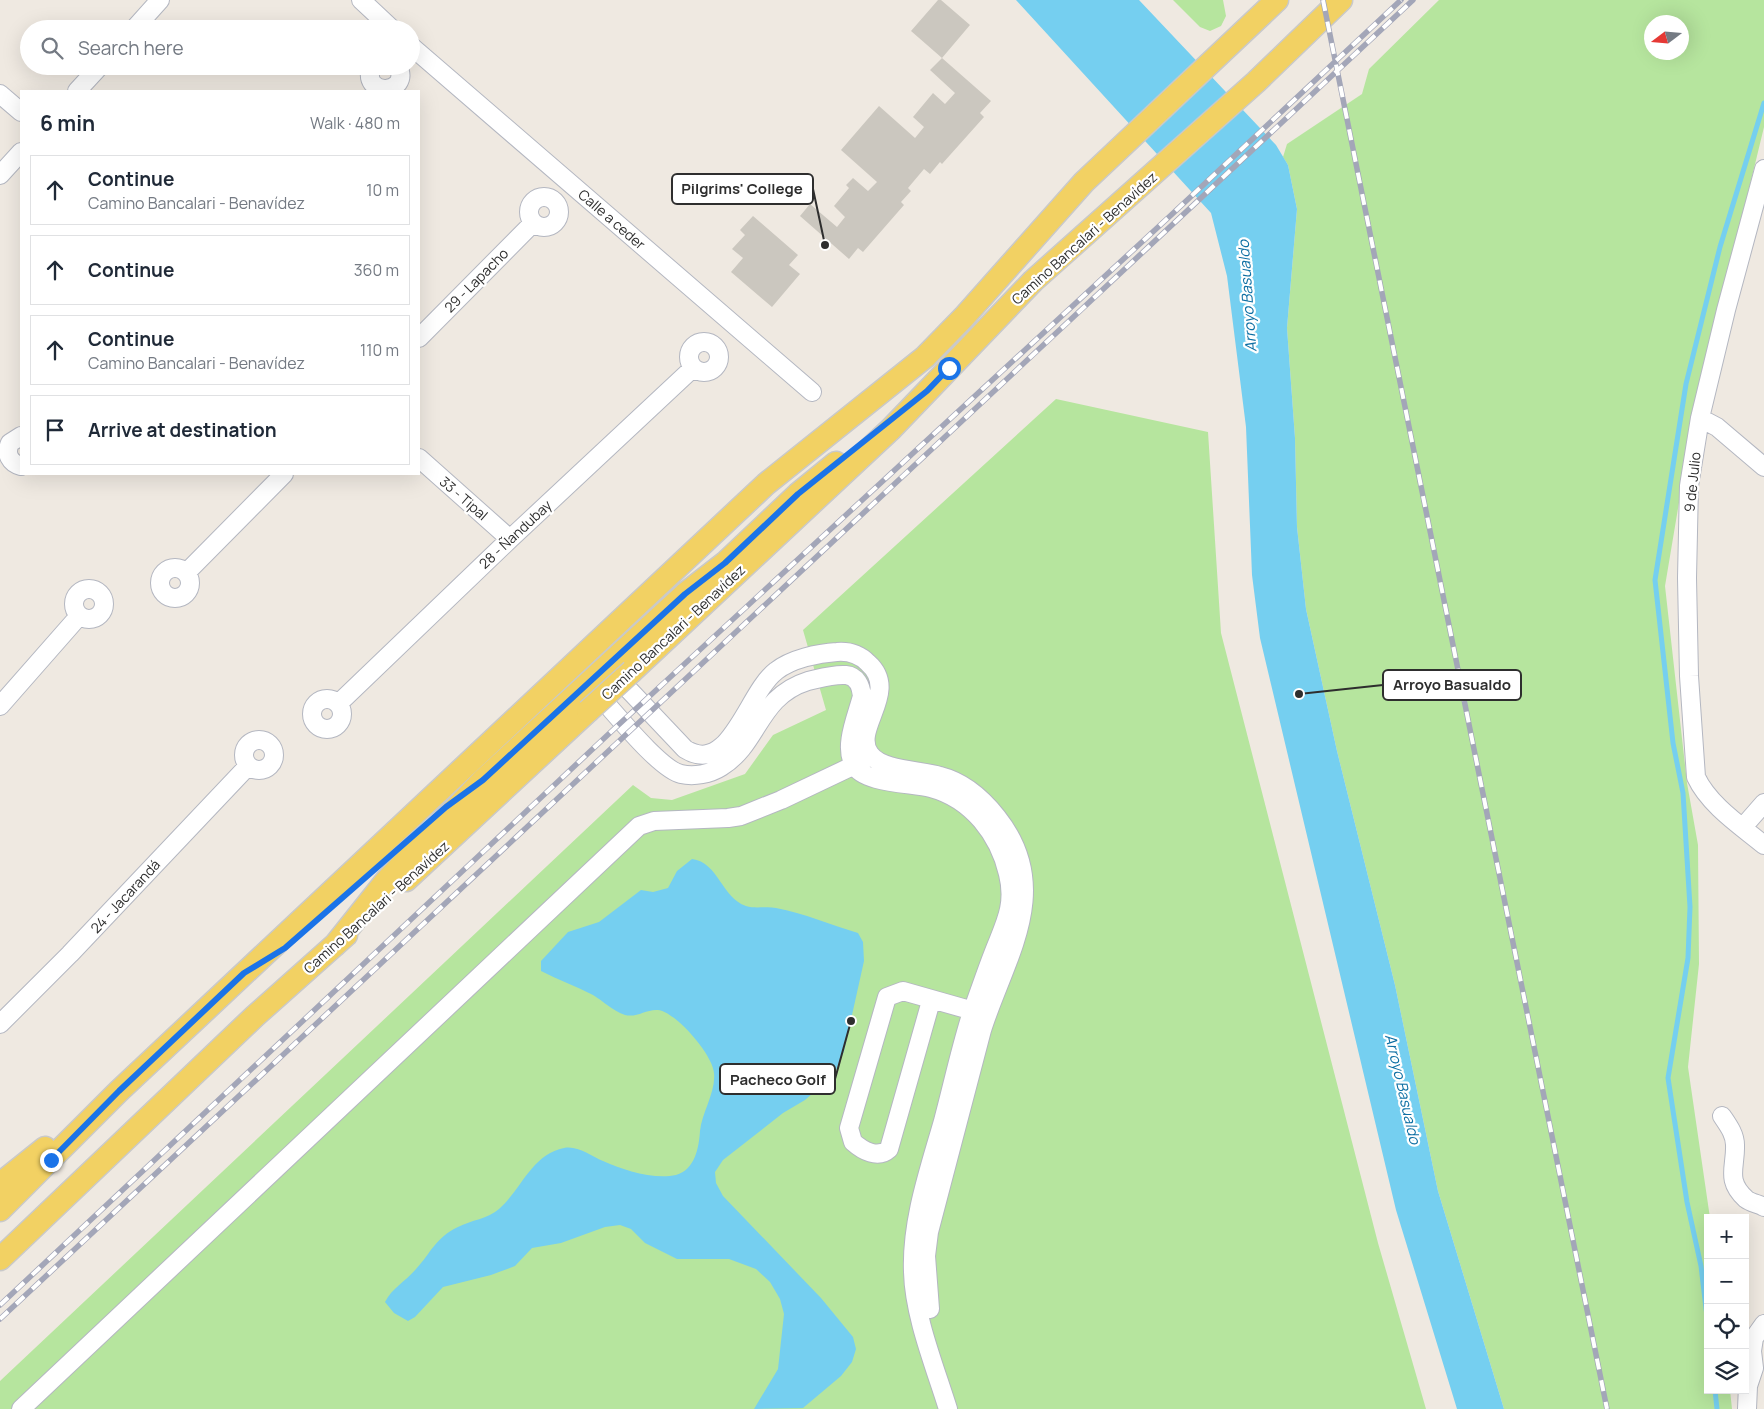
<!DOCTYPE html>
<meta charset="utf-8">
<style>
body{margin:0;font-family:Manrope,sans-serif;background:#f6f6f7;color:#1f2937}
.controls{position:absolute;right:15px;bottom:15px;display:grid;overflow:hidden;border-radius:0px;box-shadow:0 5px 20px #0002}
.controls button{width:45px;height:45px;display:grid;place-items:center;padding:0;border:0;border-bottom:1px solid #e0e1e3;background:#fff;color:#1f2937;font:25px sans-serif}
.compass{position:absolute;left:1644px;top:15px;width:45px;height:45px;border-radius:50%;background:#fff;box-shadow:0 5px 20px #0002;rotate:254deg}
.stop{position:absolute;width:15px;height:15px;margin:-11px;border:4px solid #1a73e8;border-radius:50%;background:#fff}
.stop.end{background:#1a73e8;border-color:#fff;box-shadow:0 1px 5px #0008}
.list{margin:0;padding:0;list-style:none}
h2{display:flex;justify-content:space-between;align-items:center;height:65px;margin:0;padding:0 20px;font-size:21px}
h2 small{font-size:16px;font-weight:400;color:#747a83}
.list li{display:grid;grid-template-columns:32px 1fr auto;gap:15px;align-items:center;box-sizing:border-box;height:70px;margin:0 10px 10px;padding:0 10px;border:1px solid #e0e1e3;border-radius:0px}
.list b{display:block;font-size:19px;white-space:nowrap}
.list p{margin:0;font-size:16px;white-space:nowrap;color:#747a83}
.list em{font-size:16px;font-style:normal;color:#747a83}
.icon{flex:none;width:28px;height:28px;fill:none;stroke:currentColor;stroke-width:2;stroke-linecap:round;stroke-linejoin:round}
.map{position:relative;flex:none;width:1764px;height:1409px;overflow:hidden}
.search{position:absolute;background:#fff;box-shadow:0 5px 20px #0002;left:20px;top:20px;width:400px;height:55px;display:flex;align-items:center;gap:12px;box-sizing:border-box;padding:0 18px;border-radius:28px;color:#747a83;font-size:19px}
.panel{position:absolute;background:#fff;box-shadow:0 5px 20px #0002;left:20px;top:90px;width:400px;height:385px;border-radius:0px}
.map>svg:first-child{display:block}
.green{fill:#b6e59e;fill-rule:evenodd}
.water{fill:#75cff0}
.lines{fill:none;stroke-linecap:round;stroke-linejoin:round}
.stream{stroke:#75cff0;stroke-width:5}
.building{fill:#cbc7bf}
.minor-casing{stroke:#b4b7c1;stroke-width:20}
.major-casing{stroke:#c9c9c9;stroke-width:25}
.minor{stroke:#fff;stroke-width:18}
.major{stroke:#f2d163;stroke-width:22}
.rail-casing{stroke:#a3a6b8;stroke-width:5.5}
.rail{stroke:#fff;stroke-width:4;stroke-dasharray:11;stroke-linecap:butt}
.major-bridge-casing{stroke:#c9c9c9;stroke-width:25;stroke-linecap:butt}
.major-bridge{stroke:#f2d163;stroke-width:22}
.route{stroke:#1a73e8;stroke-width:6}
.labels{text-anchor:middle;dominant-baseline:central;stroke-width:4.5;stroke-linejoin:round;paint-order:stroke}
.street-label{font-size:14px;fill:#2e2e2e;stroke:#fff}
.water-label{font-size:15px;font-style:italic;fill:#0d6fa3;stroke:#fff}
.leader{fill:none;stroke:#2e2e2e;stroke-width:2}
.callout-dot{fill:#2e2e2e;stroke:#fff;stroke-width:2}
.callout{fill:#fff;stroke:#2e2e2e;stroke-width:2}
.callout-label{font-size:15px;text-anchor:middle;font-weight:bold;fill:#2e2e2e}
</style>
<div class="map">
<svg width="1764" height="1409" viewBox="0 0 1764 1409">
<rect width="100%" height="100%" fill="#efe9e1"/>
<path class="green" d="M1173,0H1223L1226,16L1221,26L1210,31L1200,27Z
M1439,0H1764V127L1692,425L1665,586L1687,783L1698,845L1699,964L1688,1067L1710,1218H1708V1390H1730L1732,1409H1504L1438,1191L1395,985L1337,751L1306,609L1297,527L1295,438L1287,328L1297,209L1288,165L1283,157L1287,144L1362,94L1369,69ZM1652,22H1682V52H1652Z
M1056,399L1208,432L1221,633L1378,1243L1426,1409H0V1381L633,785L651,798L672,800L745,774L773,735L826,710L803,630Z"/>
<path class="water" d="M1016,0H1139L1276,145L1288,165L1297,209L1287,328L1295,438L1297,527L1306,609L1337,751L1395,985L1438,1191L1504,1409H1457L1396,1210L1260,638L1252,575L1246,427L1227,276L1211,213Z
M692,859C718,862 722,898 746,906C755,909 767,906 776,908C804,913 831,925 858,933L863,942L864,961L844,1051L834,1075L805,1100L783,1113L723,1160L715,1172L716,1183L723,1196L821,1298L853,1337L856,1349L852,1362L841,1376L803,1408L754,1409L778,1369L784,1314L780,1299L770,1282L756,1269L729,1259H677L645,1243L631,1229L620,1225L605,1227L561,1243L532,1248L515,1266L491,1275L443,1287L415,1317L408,1321L394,1313L385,1302C392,1288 406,1281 416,1269C431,1253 435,1238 458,1227C471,1220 488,1219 499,1209C521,1190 532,1154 564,1148C577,1145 591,1156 603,1161C623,1170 654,1180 676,1175C695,1170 699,1147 700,1131C702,1112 716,1092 714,1073C713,1055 676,1012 658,1010C646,1009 637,1018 625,1015C613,1011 603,1001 593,995C576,986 558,980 541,971V961L568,932L599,922L641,890L653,892L668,888L677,871Z"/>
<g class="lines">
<path class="stream" d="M1708,1325L1701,1266L1687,1202L1668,1078L1688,958L1690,907L1683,793L1673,743L1655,580L1686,384L1720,247L1764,103
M1715,1390L1717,1409"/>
</g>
<path class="building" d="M938,0H941L970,25L942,58L991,101L980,113L984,117L942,164L940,162L930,174L924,169L908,188L911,191L901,202L904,205L863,252L858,248L849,259L800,216L810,204L837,227L845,217L834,206L849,188L846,185L853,178L868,191L877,182L841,150L879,106L915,138L924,127L913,117L933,93L945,104L955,93L930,70L942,58L911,31Z
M753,216L798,255L789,265L800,274L772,307L731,272L743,258L732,249L745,235L740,230Z"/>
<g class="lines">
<defs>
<path id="minor" d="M361,0L392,29
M134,29L160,0
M411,46L812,392
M372,66C359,97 412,96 398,66
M77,91L100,66
M0,94L21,112
M1764,169L1726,310L1700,418L1689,486L1687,578L1689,676L1696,777C1709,805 1741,826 1764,845
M0,175L21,152
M529 212a15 15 0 1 1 30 0a15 15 0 1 1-30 0Z
M419,338L533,223
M689 357a15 15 0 1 1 30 0a15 15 0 1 1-30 0Z
M1700,418L1717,427L1764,467
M21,436L10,443C5,454 10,463 21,466
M419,458L510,539
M160 583a15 15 0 1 1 30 0a15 15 0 1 1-30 0Z
M186,573L284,474
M74 604a15 15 0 1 1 30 0a15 15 0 1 1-30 0Z
M613,673L685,749C730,777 747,693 776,671C791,659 818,653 837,652C849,651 860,655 868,663C901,692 851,729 870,754C882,771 921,770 940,776C964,782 982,798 997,817C1055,890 1005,957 982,1030L929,1232L926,1256L930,1309
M594,690C612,709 659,769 681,774C694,777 710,774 721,767C760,743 757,697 808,681C821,678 833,674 846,675C857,676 861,686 862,696C857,716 843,746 854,765C864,784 912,783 931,788C972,799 999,835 1008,874C1016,906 1004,925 993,954C986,972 980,990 973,1009C961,1045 953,1084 943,1121C929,1170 911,1221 913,1272C914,1316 935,1367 948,1409
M312 714a15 15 0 1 1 30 0a15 15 0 1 1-30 0Z
M338,704L510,539L693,368
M0,706L79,616
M244 755a15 15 0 1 1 30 0a15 15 0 1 1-30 0Z
M1743,827L1764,803
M931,1001L889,1149C878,1159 863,1151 853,1142L849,1128L887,997L903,991L984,1014
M0,1024L70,954L248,766
M1722,1116C1728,1125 1735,1134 1735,1145C1736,1167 1725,1180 1746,1199C1751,1203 1759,1204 1764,1207
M21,1409L639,826L654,821L728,818L741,816L781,800L863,761
M1747,1409L1748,1386L1754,1368L1752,1351L1754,1338L1764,1324"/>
<path id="major" d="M632,671L891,429L1033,281L1256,82L1341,0
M406,880L588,711
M335,945L386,881L483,780L685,594L725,563L798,494L836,463
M0,1184L45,1148
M0,1210L119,1091L766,484L925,357L964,317L1084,182L1277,0
M0,1259L255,1016L346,935"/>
</defs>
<use href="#minor" class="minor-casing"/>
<use href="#major" class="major-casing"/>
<use href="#minor" class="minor"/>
<use href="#major" class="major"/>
<defs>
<path id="rail" d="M1323,0L1607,1409
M0,1305L614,729L1169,217L1401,0
M0,1319L1413,0"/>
</defs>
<use href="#rail" class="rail-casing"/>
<use href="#rail" class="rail"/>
<defs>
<path id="major-bridge" d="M588,711L632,671"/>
</defs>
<use href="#major-bridge" class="major-bridge-casing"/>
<use href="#major-bridge" class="major-bridge"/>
</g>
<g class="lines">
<path class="route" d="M51,1160L119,1091L244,973L285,948L446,807L483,780L685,594L725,563L798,494L927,391L949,368"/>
</g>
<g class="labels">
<g class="street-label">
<text transform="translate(612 219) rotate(41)">Calle a ceder</text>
<text transform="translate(1084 238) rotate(-42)">Camino Bancalari - Benavídez</text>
<text transform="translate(476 280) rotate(-45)">29 - Lapacho</text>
<text transform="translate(1692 482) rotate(-84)">9 de Julio</text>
<text transform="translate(464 498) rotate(41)">33 - Tipal</text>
<text transform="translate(515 534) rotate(-43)">28 - Ñandubay</text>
<text transform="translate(673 632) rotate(-43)">Camino Bancalari - Benavídez</text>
<text transform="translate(125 896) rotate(-47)">24 - Jacarandá</text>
<text transform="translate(376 907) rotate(-42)">Camino Bancalari - Benavídez</text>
</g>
<g class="water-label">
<text transform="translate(1247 296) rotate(-94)">Arroyo Basualdo</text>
<text transform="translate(1403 1089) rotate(77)">Arroyo Basualdo</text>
</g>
</g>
<path class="leader" d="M825 245L813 189M1299 694L1383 685M851 1021L835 1079"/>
<g class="callout-dot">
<circle cx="825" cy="245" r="5"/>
<circle cx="1299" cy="694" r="5"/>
<circle cx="851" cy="1021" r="5"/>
</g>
<g class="callout">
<rect x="672" y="174" width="141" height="30" rx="5"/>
<rect x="1383" y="670" width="138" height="30" rx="5"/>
<rect x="720" y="1064" width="115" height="30" rx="5"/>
</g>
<g class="callout-label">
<text x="742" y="194">Pilgrims' College</text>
<text x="1452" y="690">Arroyo Basualdo</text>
<text x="778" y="1085">Pacheco Golf</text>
</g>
</svg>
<div class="controls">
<button>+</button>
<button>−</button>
<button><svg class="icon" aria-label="locate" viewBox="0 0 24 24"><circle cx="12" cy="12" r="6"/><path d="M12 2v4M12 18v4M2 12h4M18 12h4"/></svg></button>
<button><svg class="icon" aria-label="layers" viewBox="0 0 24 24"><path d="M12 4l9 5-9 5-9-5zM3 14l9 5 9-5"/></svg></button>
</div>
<svg class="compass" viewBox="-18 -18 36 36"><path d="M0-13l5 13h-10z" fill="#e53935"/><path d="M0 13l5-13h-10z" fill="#747a83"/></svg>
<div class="stop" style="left:949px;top:368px"></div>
<div class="stop end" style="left:51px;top:1160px"></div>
<div class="search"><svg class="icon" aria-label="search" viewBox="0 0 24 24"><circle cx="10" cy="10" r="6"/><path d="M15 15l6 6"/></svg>Search here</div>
<section class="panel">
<h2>6 min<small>Walk · 480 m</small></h2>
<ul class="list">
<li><svg class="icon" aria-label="ahead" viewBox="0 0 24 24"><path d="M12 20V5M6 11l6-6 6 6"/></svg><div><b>Continue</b><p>Camino Bancalari - Benavídez</p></div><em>10 m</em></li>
<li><svg class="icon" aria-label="ahead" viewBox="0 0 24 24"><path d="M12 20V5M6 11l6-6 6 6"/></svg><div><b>Continue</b></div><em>360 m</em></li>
<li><svg class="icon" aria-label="ahead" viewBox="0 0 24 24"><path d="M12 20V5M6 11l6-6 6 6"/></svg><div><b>Continue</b><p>Camino Bancalari - Benavídez</p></div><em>110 m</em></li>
<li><svg class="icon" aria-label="arrive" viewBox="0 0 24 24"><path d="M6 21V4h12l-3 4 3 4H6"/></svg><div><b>Arrive at destination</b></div></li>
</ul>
</section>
</div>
